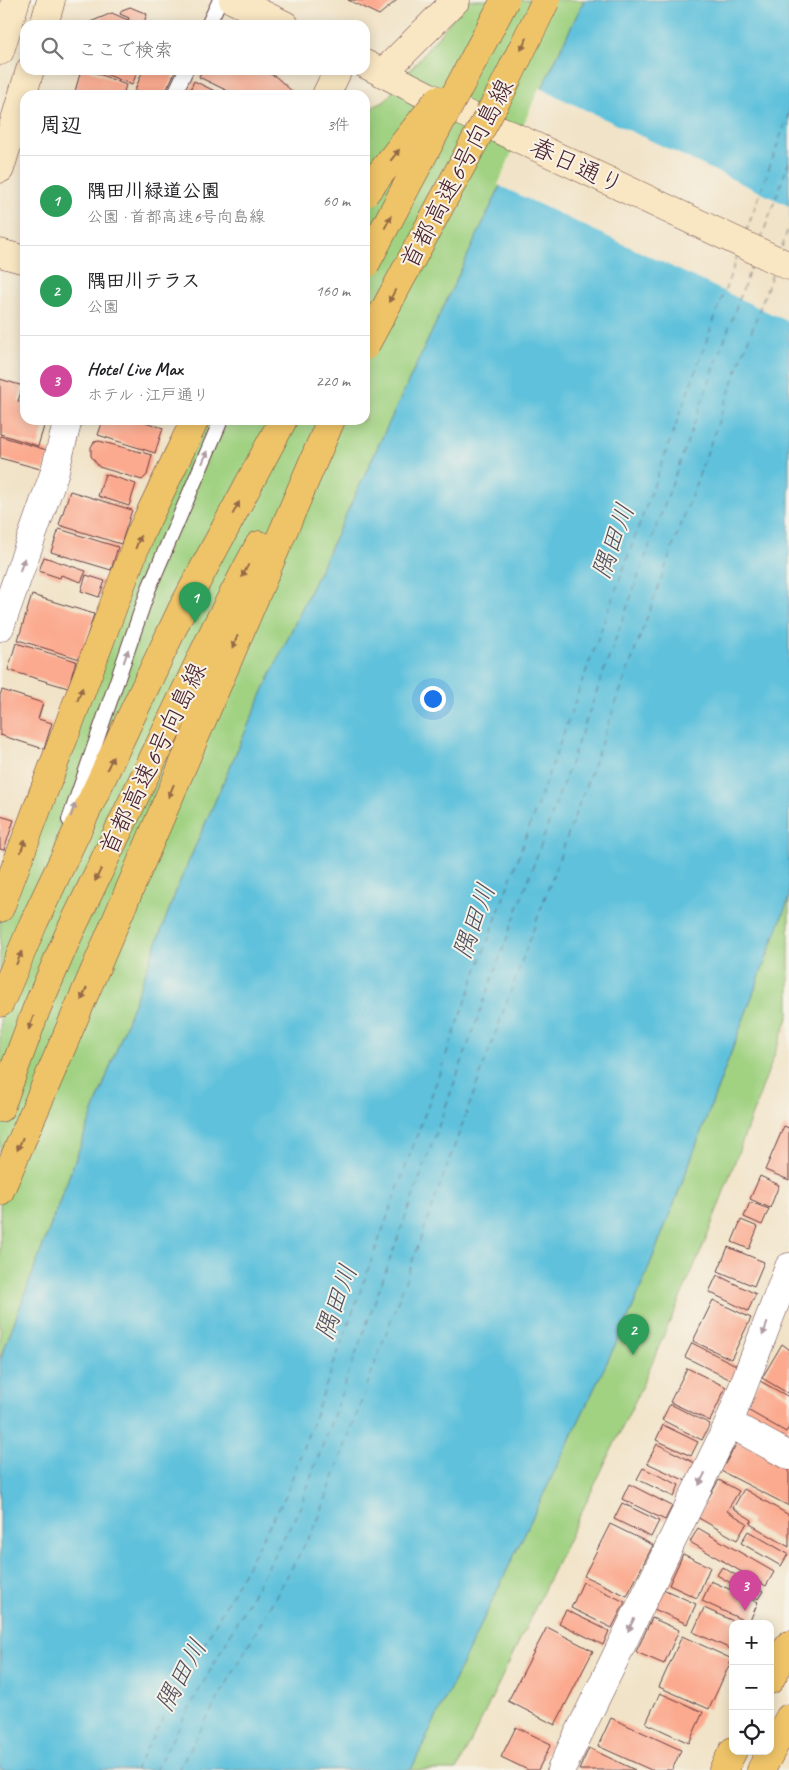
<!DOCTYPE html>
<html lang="ja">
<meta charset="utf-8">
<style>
body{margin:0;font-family:Caveat,"Klee One",sans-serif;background:#f2f2f2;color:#202124}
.controls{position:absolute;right:15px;bottom:15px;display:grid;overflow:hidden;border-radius:10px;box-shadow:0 2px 12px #0003}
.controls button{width:45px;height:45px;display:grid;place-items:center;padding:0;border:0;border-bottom:1px solid #e0e0e0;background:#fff;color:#202124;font:25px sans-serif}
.you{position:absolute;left:432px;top:698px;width:18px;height:18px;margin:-12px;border:4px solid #fff;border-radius:50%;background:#1a73e8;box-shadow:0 0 0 8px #1a73e833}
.badge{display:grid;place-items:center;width:32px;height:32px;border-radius:50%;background:#db2777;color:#fff;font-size:16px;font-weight:700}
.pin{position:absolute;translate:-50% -41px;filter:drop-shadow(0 1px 2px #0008)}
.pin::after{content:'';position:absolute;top:26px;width:18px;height:15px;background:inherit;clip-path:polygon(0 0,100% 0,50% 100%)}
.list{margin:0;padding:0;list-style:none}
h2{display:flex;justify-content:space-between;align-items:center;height:65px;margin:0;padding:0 20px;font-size:21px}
h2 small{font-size:16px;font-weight:400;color:#757577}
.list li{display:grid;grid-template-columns:32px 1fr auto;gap:15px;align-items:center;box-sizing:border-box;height:90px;padding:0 20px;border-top:1px solid #e0e0e0}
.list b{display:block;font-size:19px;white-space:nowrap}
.list p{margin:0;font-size:16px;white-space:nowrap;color:#757577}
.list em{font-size:16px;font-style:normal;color:#757577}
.icon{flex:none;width:28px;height:28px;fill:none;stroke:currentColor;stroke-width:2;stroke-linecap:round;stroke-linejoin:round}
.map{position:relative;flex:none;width:789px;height:1770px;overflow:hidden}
.search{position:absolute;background:#fff;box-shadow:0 2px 12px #0003;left:20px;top:20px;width:350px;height:55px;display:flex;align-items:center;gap:12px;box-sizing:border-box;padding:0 18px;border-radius:15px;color:#757577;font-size:19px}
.panel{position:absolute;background:#fff;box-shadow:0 2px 12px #0003;left:20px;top:90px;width:350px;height:335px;border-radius:15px}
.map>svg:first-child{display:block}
.green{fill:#a0d282;stroke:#757856}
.water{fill:#5ec1dc;stroke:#547084}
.pier{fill:#f1e3c7}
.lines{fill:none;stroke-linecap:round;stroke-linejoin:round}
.ferry{stroke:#505060;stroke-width:1;stroke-dasharray:6 5;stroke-linecap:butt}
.building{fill:#fbaa8f}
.lane-casing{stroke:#633c42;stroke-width:16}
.street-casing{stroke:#633c42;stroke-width:29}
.secondary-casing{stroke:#633c42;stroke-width:29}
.highway-casing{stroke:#633c42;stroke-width:29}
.lane{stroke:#fff;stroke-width:14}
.street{stroke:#fff;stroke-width:28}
.secondary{stroke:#f9e7c3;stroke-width:28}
.highway{stroke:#efc469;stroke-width:28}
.highway-bridge-casing{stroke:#633c42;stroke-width:29;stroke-linecap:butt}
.highway-bridge{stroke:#efc469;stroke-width:28}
.oneway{fill:#946947}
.oneway2{fill:#ae9aa0}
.labels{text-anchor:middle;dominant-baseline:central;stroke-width:4;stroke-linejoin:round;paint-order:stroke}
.street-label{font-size:25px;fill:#4a1f2b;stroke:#f7f3e8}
.water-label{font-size:26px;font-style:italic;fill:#505060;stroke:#f7f3e8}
</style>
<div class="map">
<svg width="789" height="1770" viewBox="0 0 789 1770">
<rect width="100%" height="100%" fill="#f7f3e8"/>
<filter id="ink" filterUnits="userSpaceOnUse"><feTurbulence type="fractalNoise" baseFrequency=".02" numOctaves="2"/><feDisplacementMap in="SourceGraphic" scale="10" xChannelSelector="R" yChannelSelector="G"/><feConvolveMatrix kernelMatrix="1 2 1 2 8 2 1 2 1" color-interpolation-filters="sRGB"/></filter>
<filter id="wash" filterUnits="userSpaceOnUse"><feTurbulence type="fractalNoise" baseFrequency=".0096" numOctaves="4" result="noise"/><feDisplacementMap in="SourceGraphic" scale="20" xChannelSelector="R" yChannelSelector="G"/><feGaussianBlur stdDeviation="1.12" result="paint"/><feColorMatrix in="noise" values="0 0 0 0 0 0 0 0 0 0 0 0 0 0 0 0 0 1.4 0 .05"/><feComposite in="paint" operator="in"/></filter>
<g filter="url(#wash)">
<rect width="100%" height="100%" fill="#f1e3c7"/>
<path class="green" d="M468,0H584L543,86L497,193L264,689L178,886L0,1360V875L154,469L182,420H365V110L384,102Z
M789,898V1015L707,1237L636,1399L457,1770H411L631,1312L679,1191Z"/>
<path class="water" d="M584,0H789V898L679,1191L631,1312L411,1770H0V1360L178,886L264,689L497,193L543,86Z"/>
<path class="pier" d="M539,88L789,206V322L498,185Z"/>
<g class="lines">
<path class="ferry" d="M746,232L789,113
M761,239L789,162
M782,247L789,226
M135,1770L286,1495L737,257
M155,1770L299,1510L752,264
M178,1770L317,1523L773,272"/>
</g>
<g id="blocks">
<path class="building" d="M348,0H397L379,15Z
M130,7L147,14L143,25H127L129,18L120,14L122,10Z
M112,13L128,20L126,25H87L88,23Z
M81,70H89L126,85L123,95H74Z
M96,70H138L132,85Z
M143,70H176L164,95H133Z
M202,70H260L275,76L293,92L291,95H236L199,77Z
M194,81L223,95H188Z
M0,379L23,386L18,401L25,403V420H46L38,446L0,434Z
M103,420H139L163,428L155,453L98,435Z
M0,436L50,451L44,470L0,458Z
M99,441L152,455L147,475L142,480L99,467L91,456V447L94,442Z
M105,474L136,484L129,506L98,496Z
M70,491L132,510L121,544L59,525Z
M59,529L118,547L111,570L51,552Z
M44,557L86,571L81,582L61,575L60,578L39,571Z
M86,575L105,581L99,597L81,591Z
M32,595L94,614L80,659L18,640Z
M16,643L76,661L68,688L8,670Z
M2,690L43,703L38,719L52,723L44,749L0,735V695Z
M0,816L14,820L4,850L0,849Z
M784,1126L789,1128V1180L765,1170Z
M760,1176L779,1185L770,1208L750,1199Z
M750,1202L769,1209L762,1225L744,1217Z
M741,1220L758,1227L749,1249L732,1242Z
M728,1247L764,1262L754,1286L718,1271Z
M717,1275L756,1294L748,1311L709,1292Z
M713,1300L751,1318L731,1359L693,1341Z
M692,1343L740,1367L733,1381L685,1357Z
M782,1344L789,1349V1394L762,1378Z
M687,1368L726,1387L710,1421L670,1402Z
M760,1381L789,1397V1427L786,1432L744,1408Z
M670,1404L710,1424L702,1440L662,1420Z
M663,1425L698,1442L691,1456L656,1440Z
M738,1441L789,1468V1506L721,1471Z
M657,1444L695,1463L686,1481L647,1463Z
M643,1468L679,1485L674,1497L637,1479Z
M719,1480L739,1491L727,1511L747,1523L737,1540L697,1517Z
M629,1484L672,1506L665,1520L622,1499Z
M744,1489L789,1515V1547L750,1524L752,1520L733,1508Z
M622,1503L659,1521L651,1537L614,1519Z
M610,1524L653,1545L627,1596L584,1576Z
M698,1528L774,1572L766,1586L690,1542Z
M748,1531L788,1554L781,1566L741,1543Z
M683,1554L710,1567L697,1598L669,1585Z
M722,1567L763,1591L758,1599L717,1575Z
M711,1581L758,1602L749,1623L702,1601Z
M583,1582L625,1602L612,1628L571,1608Z
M663,1589L696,1604L687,1624L654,1609Z
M704,1608L740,1624H733V1650L693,1632Z
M566,1610L609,1631L603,1645L559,1623Z
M652,1618L679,1630L664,1664L636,1652Z
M547,1627L593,1651L555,1725L508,1701Z
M682,1636L732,1659L709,1709L659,1687Z
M660,1693L703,1712L689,1743L646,1723Z
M611,1718L681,1750L672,1770H651L598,1746Z
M516,1727L551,1744L538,1770H528L501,1757Z
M589,1748L635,1770H579Z"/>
</g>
</g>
<g filter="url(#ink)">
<use href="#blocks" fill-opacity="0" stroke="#633c42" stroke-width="1"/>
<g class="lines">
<defs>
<path id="lane" d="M208,25L220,0
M174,95L186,70
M69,820L149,588L221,420"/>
<path id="street" d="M0,627L54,474L68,420
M729,1423L789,1456
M561,1770L729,1423L789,1267"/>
<path id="secondary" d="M233,0L285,25
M44,25L51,0
M0,51L16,0
M365,64L428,96L789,266
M383,73L456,0
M326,95L338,70
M0,169L30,70
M0,253L25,260"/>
<path id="highway" d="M0,908L141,532L195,420
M0,1003L34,922L182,609L283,420
M0,1108L36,1010L68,936L216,627L259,545
M0,1191L331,420
M770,1680L789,1645
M723,1770L733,1751
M761,1770L789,1718"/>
</defs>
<use href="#lane" class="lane-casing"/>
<use href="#street" class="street-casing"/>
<use href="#secondary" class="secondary-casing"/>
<use href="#highway" class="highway-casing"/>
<use href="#lane" class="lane"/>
<use href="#street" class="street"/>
<use href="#secondary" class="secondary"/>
<use href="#highway" class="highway"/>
<defs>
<path id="highway-bridge" d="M365,193L438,100
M365,265L505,0
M365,346L501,92L546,0"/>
</defs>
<use href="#highway-bridge" class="highway-bridge-casing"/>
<use href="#highway-bridge" class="highway-bridge"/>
</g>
<defs><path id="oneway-solid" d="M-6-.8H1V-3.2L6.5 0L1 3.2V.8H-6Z" transform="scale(1.25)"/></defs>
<g class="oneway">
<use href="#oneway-solid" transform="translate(524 44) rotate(116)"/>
<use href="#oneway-solid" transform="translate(395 155) rotate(-52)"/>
<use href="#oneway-solid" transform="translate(388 222) rotate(-62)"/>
<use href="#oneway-solid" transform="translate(392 296) rotate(118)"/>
<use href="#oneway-solid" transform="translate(236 508) rotate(-62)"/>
<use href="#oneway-solid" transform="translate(138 542) rotate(-69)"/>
<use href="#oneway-solid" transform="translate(245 571) rotate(118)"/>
<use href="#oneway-solid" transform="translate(235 642) rotate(113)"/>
<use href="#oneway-solid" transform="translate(80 694) rotate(-69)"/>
<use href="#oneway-solid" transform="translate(110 763) rotate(-65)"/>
<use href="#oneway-solid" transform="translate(171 791) rotate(113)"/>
<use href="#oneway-solid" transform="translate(23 846) rotate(-69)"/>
<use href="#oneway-solid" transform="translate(98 875) rotate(116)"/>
<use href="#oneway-solid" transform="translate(19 958) rotate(-67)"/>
<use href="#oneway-solid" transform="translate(84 994) rotate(113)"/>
<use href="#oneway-solid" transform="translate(31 1023) rotate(110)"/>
<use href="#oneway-solid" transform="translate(20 1144) rotate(113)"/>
</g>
<g class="oneway2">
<use href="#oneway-solid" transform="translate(205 457) rotate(-67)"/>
<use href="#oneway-solid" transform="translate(22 565) rotate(-71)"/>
<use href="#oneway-solid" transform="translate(126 656) rotate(-71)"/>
<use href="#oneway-solid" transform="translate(73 810) rotate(-71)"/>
<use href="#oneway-solid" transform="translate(765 1329) rotate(111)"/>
<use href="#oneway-solid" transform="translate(702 1479) rotate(116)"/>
<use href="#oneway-solid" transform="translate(631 1625) rotate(116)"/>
</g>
</g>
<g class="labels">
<g class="street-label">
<text transform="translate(577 166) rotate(25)">春日通り</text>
<text transform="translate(457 174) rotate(-62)">首都高速6号向島線</text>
<text transform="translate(153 759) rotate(-64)">首都高速6号向島線</text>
</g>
<g class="water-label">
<text transform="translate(613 541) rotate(-70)">隅田川</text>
<text transform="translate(474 921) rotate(-70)">隅田川</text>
<text transform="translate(336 1302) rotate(-70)">隅田川</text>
<text transform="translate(181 1675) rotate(-61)">隅田川</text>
</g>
</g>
</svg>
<div class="controls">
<button>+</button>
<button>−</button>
<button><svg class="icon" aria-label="locate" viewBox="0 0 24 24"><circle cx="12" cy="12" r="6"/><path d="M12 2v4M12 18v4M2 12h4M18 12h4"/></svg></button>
</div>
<div class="you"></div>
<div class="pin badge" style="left:195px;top:623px;background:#2e9e5b">1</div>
<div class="pin badge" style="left:633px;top:1355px;background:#2e9e5b">2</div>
<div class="pin badge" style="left:745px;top:1611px;background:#d1479c">3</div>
<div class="search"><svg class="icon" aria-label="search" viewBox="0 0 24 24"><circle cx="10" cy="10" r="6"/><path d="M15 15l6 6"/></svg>ここで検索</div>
<section class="panel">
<h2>周辺<small>3件</small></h2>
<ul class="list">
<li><span class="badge" style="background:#2e9e5b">1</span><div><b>隅田川緑道公園</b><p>公園 · 首都高速6号向島線</p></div><em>60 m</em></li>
<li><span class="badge" style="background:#2e9e5b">2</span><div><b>隅田川テラス</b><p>公園</p></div><em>160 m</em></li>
<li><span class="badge" style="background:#d1479c">3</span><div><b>Hotel Live Max</b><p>ホテル · 江戸通り</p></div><em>220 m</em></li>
</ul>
</section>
</div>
